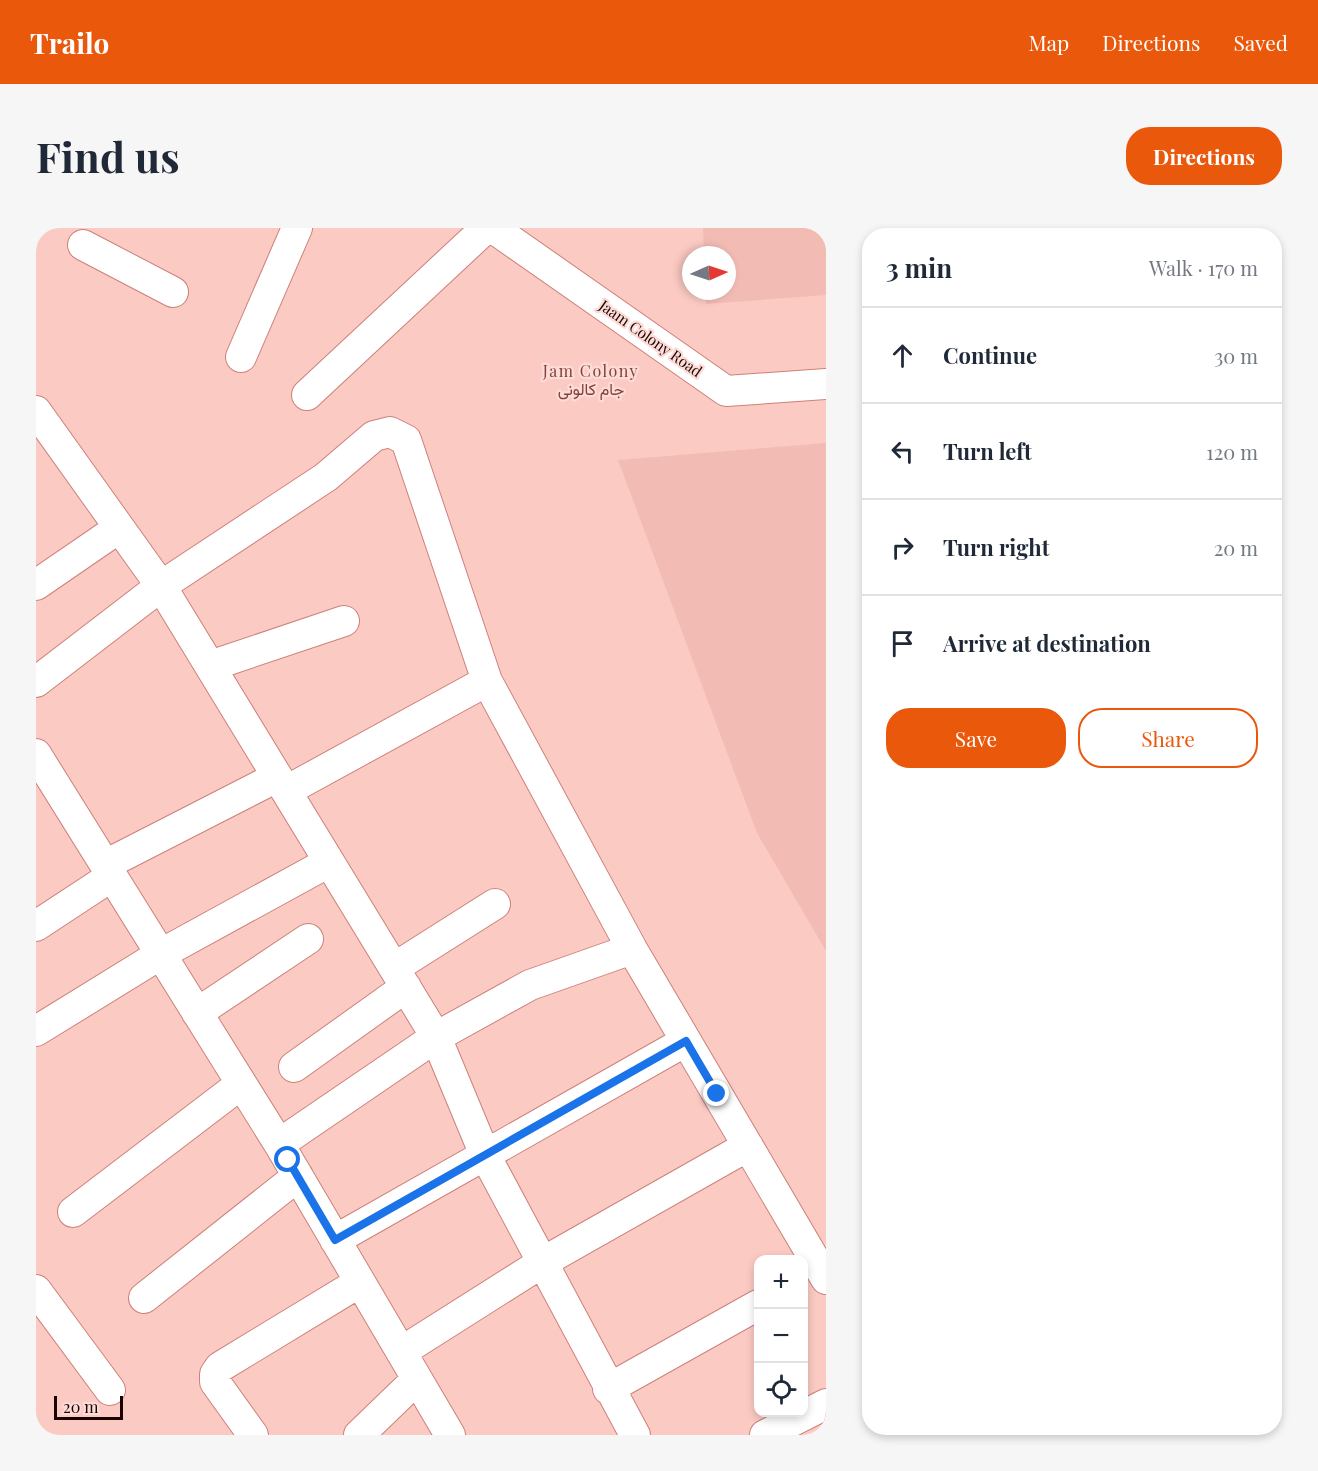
<!DOCTYPE html>
<meta charset="utf-8">
<style>
body{margin:0;font-family:"Playfair Display",Vazirmatn,serif;background:#f6f6f7;color:#1f2937}
.controls{position:absolute;right:18px;bottom:18px;display:grid;overflow:hidden;border-radius:12px;box-shadow:0 3px 9px #0003}
.controls button{width:54px;height:54px;display:grid;place-items:center;padding:0;border:0;border-bottom:2px solid #e0e1e3;background:#fff;color:#1f2937;font:30px sans-serif}
.compass{position:absolute;left:646px;top:18px;width:54px;height:54px;border-radius:50%;background:#fff;box-shadow:0 3px 9px #0003;rotate:87deg}
.scale{position:absolute;left:18px;bottom:15px;width:69px;box-sizing:border-box;padding-left:6px;border:3px solid #1b0302;border-top:0;font-size:16px;line-height:21px;white-space:nowrap;color:#1b0302;-webkit-text-stroke:4px #fddcd7;paint-order:stroke}
.stop{position:absolute;width:18px;height:18px;margin:-14px;border:4px solid #1a73e8;border-radius:50%;background:#fff}
.stop.end{background:#1a73e8;border-color:#fff;box-shadow:0 2px 6px #0008}
.list{margin:0;padding:0;list-style:none}
h2{display:flex;justify-content:space-between;align-items:center;height:78px;margin:0;padding:0 24px;font-size:26px}
h2 small{font-size:20px;font-weight:400;color:#747a83}
.list li{display:grid;grid-template-columns:39px 1fr auto;gap:18px;align-items:center;box-sizing:border-box;height:96px;padding:0 24px;border-top:2px solid #e0e1e3}
.list b{display:block;font-size:22px;white-space:nowrap}
.list em{font-size:20px;font-style:normal;color:#747a83}
.actions{display:flex;gap:12px;padding:18px 24px}
.actions a{flex:1;padding:14px 0;border:2px solid #ea580c;border-radius:24px;text-align:center;font-size:21px;color:#ea580c}
.actions .main{background:#ea580c;color:#fff}
.icon{flex:none;width:33px;height:33px;fill:none;stroke:currentColor;stroke-width:2;stroke-linecap:round;stroke-linejoin:round}
.map{position:relative;flex:none;width:790px;height:1207px;overflow:hidden;border-radius:24px}
header{display:flex;align-items:center;gap:36px;box-sizing:border-box;height:84px;padding:0 30px;background:#ea580c;color:#fff}
header strong{font-size:28px}
nav{display:flex;gap:33px;margin-inline-start:auto;font-size:21px}
.intro{display:flex;align-items:center;justify-content:space-between;box-sizing:border-box;height:144px;padding:0 36px}
h1{margin:0;font-size:42px}
.button{padding:15px 27px;border-radius:24px;background:#ea580c;color:#fff;font-size:21px;font-weight:700}
main{display:flex;gap:36px;padding:0 36px}
aside{flex:1;background:#fff;border-radius:24px;box-shadow:0 3px 9px #0003}
.map>svg:first-child{display:block}
.built{fill:#f2bcb5}
.lines{fill:none;stroke-linecap:round;stroke-linejoin:round}
.minor-casing{stroke:#cd8179;stroke-width:32}
.minor{stroke:#fff;stroke-width:30}
.route{stroke:#1a73e8;stroke-width:8}
.labels{text-anchor:middle;dominant-baseline:central;stroke-width:4.5;stroke-linejoin:round;paint-order:stroke}
.street-label{font-size:15px;fill:#1b0302;stroke:#fddcd7}
.neighbourhood-label{font-size:16px;letter-spacing:1.5px;fill:#84403a;stroke:#fddcd7}
</style>
<header>
<strong>Trailo</strong>
<nav><a>Map</a><a>Directions</a><a>Saved</a></nav>
</header>
<div class="intro"><h1>Find us</h1><a class="button">Directions</a></div>
<main>
<div class="map">
<svg width="790" height="1207" viewBox="0 0 790 1207">
<rect width="100%" height="100%" fill="#fbcac3"/>
<path class="built" d="M667,0H790V67L670,76L669,63H691V27H668Z
M790,215V723L721,605L582,232Z"/>
<g class="lines">
<defs>
<path id="minor" d="M457,0L690,163L790,156
M47,17L137,64
M205,129L261,0
M271,167L450,0
M0,183L125,358L400,809L449,927L599,1207
M0,357L83,300
M174,438L308,393
M0,454L125,358L290,249L338,208L354,204L370,212L451,453L596,721L790,1051
M0,526L243,916L414,1207
M250,563L451,453
M69,637L241,549
M0,698L76,648
M358,740L459,676
M161,785L272,711
M0,803L125,726L293,634
M258,839L370,759
M243,916L400,809L494,757L596,721
M37,984L205,856
M299,1012L650,813
M0,1062L74,1162
M108,1070L262,948
M365,1124L507,1034L712,918
M572,1161L722,1077
M217,1207L179,1154V1146L184,1139L324,1054
M323,1207L381,1151
M729,1207L790,1176"/>
</defs>
<use href="#minor" class="minor-casing"/>
<use href="#minor" class="minor"/>
</g>
<g class="lines">
<path class="route" d="M252,932L299,1012L650,813L681,866"/>
</g>
<g class="labels">
<g class="street-label">
<text transform="translate(615 110) rotate(35)">Jaam Colony Road</text>
</g>
<g class="neighbourhood-label">
<text x="555" y="142">Jam Colony<tspan x="555" dy="18">جام کالونی</tspan></text>
</g>
</g>
</svg>
<div class="controls">
<button>+</button>
<button>−</button>
<button><svg class="icon" aria-label="locate" viewBox="0 0 24 24"><circle cx="12" cy="12" r="6"/><path d="M12 2v4M12 18v4M2 12h4M18 12h4"/></svg></button>
</div>
<svg class="compass" viewBox="-18 -18 36 36"><path d="M0-13l5 13h-10z" fill="#e53935"/><path d="M0 13l5-13h-10z" fill="#747a83"/></svg>
<div class="scale">20 m</div>
<div class="stop" style="left:252px;top:932px"></div>
<div class="stop end" style="left:681px;top:866px"></div>
</div>
<aside>
<h2>3 min<small>Walk · 170 m</small></h2>
<ul class="list">
<li><svg class="icon" aria-label="ahead" viewBox="0 0 24 24"><path d="M12 20V5M6 11l6-6 6 6"/></svg><div><b>Continue</b></div><em>30 m</em></li>
<li><svg class="icon" aria-label="left" viewBox="0 0 24 24"><path d="M17 20v-9H6M10 6l-5 5 5 5"/></svg><div><b>Turn left</b></div><em>120 m</em></li>
<li><svg class="icon" aria-label="right" viewBox="0 0 24 24"><path d="M7 20v-9h11M14 6l5 5-5 5"/></svg><div><b>Turn right</b></div><em>20 m</em></li>
<li><svg class="icon" aria-label="arrive" viewBox="0 0 24 24"><path d="M6 21V4h12l-3 4 3 4H6"/></svg><div><b>Arrive at destination</b></div></li>
</ul>
<div class="actions"><a class="main">Save</a><a>Share</a></div>
</aside>
</main>
